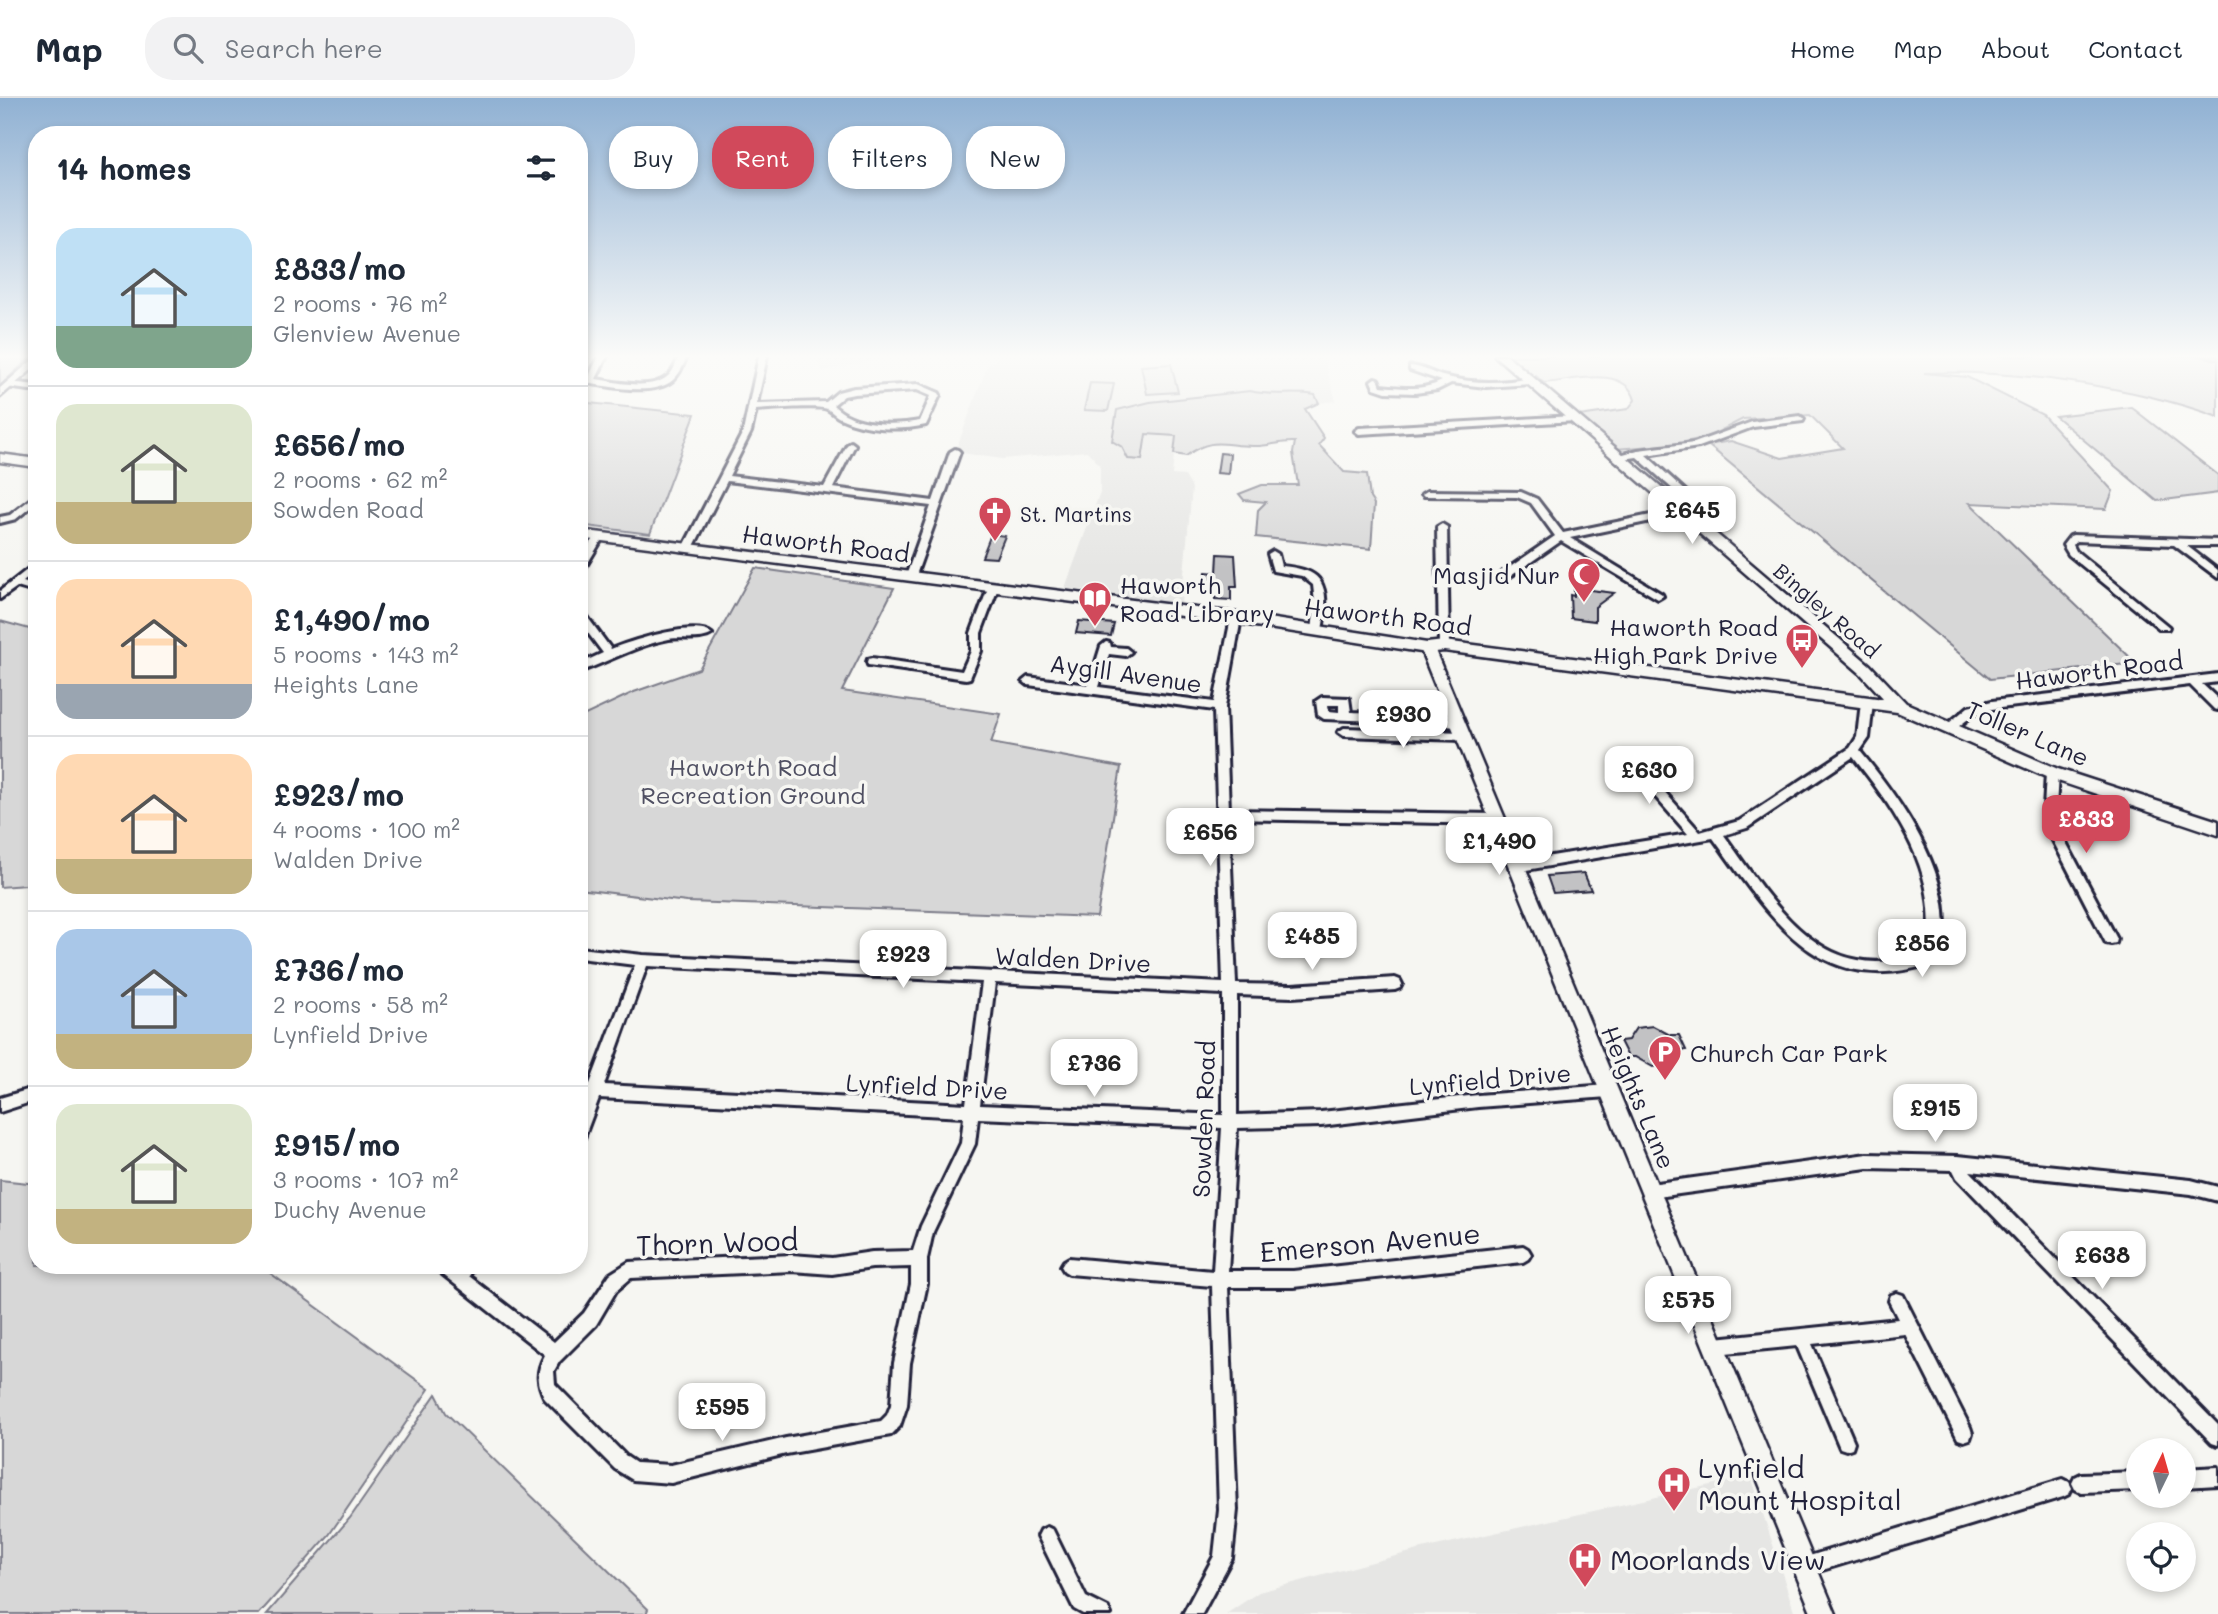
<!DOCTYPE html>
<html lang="en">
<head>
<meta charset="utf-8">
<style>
  :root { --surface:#fff; --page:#f2f2f3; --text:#1f2937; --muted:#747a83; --line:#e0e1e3; --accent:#d1495b }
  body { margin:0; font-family:Mali,sans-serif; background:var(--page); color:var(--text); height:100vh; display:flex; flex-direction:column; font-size:26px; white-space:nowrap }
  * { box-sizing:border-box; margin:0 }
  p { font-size:23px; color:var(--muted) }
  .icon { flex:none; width:38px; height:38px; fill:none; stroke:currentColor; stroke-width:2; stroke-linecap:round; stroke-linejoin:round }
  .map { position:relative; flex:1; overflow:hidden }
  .panel { position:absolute; left:28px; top:28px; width:560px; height:1148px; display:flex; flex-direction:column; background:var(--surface); border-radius:28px; box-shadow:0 4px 10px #0003 }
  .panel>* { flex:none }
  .banner { position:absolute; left:609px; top:28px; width:665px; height:63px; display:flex; gap:14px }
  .needle { width:46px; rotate:5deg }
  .fabs { position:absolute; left:2126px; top:1340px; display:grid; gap:14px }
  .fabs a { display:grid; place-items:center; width:70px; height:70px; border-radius:50%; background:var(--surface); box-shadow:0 4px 10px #0003; font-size:35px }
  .price { position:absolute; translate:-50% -60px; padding:0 16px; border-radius:14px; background:#fff; color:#222; font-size:23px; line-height:46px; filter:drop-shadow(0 2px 4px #0008) }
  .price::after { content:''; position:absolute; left:50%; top:42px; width:21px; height:16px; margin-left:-10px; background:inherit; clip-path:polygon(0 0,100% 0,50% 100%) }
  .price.active { background:var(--accent); color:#fff }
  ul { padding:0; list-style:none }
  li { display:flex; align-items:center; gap:21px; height:175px; padding:0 28px }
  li+li { border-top:2px solid var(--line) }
  li span { display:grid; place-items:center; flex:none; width:196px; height:140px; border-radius:21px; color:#555 }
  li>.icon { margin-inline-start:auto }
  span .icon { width:84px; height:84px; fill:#fffc; stroke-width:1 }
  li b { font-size:30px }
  h2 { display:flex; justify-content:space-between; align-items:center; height:84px; padding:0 28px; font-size:30px }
  .chip { padding:0 24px; border-radius:28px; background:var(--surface); box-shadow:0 4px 10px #0003; font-size:24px; line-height:63px }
  .chip.active { background:var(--accent); color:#fff }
  header { display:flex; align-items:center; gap:42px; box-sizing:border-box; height:98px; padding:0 35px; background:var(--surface); border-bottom:2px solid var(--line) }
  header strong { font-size:33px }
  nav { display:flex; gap:38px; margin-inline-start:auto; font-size:24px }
  .search { width:490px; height:63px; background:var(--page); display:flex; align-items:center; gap:18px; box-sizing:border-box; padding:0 24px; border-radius:28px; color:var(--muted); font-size:26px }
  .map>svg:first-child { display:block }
</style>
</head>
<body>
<header>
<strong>Map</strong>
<div class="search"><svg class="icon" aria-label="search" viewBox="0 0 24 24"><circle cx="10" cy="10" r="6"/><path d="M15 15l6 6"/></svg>Search here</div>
<nav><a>Home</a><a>Map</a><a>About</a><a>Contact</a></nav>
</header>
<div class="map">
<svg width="2218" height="1516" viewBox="0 0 2218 1516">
  <rect width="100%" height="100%" fill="#f6f6f2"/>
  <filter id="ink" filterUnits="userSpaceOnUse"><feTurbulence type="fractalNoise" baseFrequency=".0143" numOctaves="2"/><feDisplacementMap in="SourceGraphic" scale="14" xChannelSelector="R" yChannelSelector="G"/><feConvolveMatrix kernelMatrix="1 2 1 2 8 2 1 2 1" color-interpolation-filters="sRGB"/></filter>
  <g filter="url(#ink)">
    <g fill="#e6e6e4">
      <path d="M813,258H895L823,273Z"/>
      <path d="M998,258H1323L1336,303L1319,305L1315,297L1295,294L1272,298L1250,293L1203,298L1146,336L1176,338L1172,377L1185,378L1192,390L1181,507L1065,490L1100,394V367L1087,353L1002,361L955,354L988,266L995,263Z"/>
      <path d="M1751,1378L1795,1516H1226L1259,1494L1422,1451Z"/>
    </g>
    <g fill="#d7d7d7" stroke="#7c7c89" stroke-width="2">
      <path d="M0,258H31L0,288Z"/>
      <path d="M1506,258H2218V319C2134,288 2014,272 1924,275L1967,279L2043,317L2113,393L2106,411L1970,405L2136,565L1990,581L1708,347L1731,343L1782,360L1843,350L1810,317L1743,321L1708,339L1676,346L1616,351L1579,318L1628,311L1635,302C1625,266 1572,283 1544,285L1536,278L1530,279Z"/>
      <path d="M1171,266L1178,294L1147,296L1141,268Z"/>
      <path d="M1090,285L1114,286L1108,313L1084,312Z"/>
      <path d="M1250,293C1273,299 1291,293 1315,297L1319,305L1305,311L1324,340L1319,347L1344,374L1367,376L1370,400L1374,406L1371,451L1256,439L1258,412L1266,404L1244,402L1239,396L1262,387H1298L1293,355L1295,344C1280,343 1270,348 1256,348C1225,349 1214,337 1186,358L1174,356L1176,338L1146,336L1142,362L1128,361L1122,349L1112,343L1117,312L1150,304Z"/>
      <path d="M579,304L695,316L650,436L579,427Z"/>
      <path d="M2131,309L2218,377V395L2157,403L2055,318Z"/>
      <path d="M755,470L894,490L842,593L1001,616L991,645L1121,669L1097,819L687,804L579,791V624L585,617L634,594L699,571Z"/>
      <path d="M0,523L37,533V774L26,787L0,789Z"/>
      <path d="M0,1082L37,1086V1167H259L429,1291L329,1437L259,1516H0Z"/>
      <path d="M436,1296L446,1315L648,1511L646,1516H267L350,1420Z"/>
    </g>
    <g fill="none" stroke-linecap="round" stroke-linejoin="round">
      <path stroke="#757583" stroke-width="2.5" d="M2201,258L2218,262"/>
    </g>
    <g fill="#c2c2c4" stroke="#22223b" stroke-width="2">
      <path d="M1220,355L1230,356L1228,376L1217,375Z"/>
      <path d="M991,436L1005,438L996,460L982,459Z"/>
      <path d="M1218,456L1235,457L1237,489H1231V502L1215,501L1216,487H1205L1206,474L1217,475Z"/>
      <path d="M1574,484L1591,487V492L1614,495L1595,509V523L1571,520L1570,497L1574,498Z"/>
      <path d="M1079,523L1114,526L1111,538L1076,535Z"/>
      <path d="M1584,775L1591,792L1553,795L1547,778Z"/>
      <path d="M1653,928L1670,937H1679L1686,952L1677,954L1671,966L1653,969L1635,959H1628L1620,943L1628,942L1636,930Z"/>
    </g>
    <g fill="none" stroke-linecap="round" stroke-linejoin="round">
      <defs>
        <g id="minor">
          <path d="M599,258H607L596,281C616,284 651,293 668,278C674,273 676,265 679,258H687C684,266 680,276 673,282C652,300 604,287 579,284V278L588,280Z"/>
          <path d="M759,258H767L757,306L826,304L838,294L854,290L918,286L939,295L940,297L926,327C899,333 866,332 840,320C835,318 832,313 827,311C820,307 768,311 756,312L751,334L729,378L824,389L847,347L851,344L855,347L833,390L933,403L950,354L955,351L958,352L960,354L915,480L911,481L906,478L931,408L727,383L693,450L688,453L685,452L683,450L743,334ZM917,292L931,298L920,323C893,328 854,328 833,307L844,298L854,296Z"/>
          <path d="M1410,268C1422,268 1435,277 1447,279C1475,286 1503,285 1531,280L1535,283L1531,286L1486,289L1451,285L1437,292L1415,295L1386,294L1374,290L1371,283L1375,280L1378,281L1381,288C1402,290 1423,293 1442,283L1410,272Z"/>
          <path d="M9,284L37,287V293L6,289V285Z"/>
          <path d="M1573,318L1577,321L1576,323L1359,336L1355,333L1359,330Z"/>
          <path d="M1800,318L1804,321L1803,323L1753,329L1699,349L1646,357L1702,408L1704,410L1699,413L1696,412L1637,359L1617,362L1612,359L1638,352L1694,345L1752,324Z"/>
          <path d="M1427,393L1521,394L1537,401L1563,435L1680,411L1685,414L1680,417L1570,440L1662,496L1663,498L1658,501L1561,443L1508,480H1500V476L1555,438L1531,405L1517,399L1424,398L1422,396Z"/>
          <path d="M37,396V404L16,421L0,425V419L10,417Z"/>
          <path d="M1442,426L1447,429L1449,548L1444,552L1439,548L1437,429Z"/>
          <path d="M599,435L604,438L583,473L579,474V462L596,436Z"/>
          <path d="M2073,437L2218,442V448H2187L2218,472V480L2174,447L2076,443L2073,447L2076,453L2169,529L2168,531H2160L2069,457L2063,447L2070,438Z"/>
          <path d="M1273,453L1278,456L1281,468C1313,471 1328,478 1325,513C1324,521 1323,528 1321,535L1317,537L1312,533L1315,505L1313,487L1302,478L1273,473L1268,456Z"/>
          <path d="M37,464V472L23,484L37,488V495L17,489L0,501V493Z"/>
          <path d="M993,487L998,490L981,535V553L970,580L966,581L868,567L867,564L868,561L872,560L962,573L971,553V535L988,490Z"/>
          <path d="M579,512L583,513L611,551C631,543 695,522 712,536C703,543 682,539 669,541C637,547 610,563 579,574V566L603,555L579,523Z"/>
          <path d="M1236,517L1241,520L1225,609L1229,712L1495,716L1501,721L1495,726L1229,721L1236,886L1292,887L1395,880L1400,882L1402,886L1400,890L1395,892L1292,899L1237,897V1017L1321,1014L1478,997L1608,987L1613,988L1615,993L1613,998L1608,999L1478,1009L1321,1028L1237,1030L1228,1173H1293L1523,1148L1528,1151L1531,1156L1528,1161L1523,1164L1293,1189H1228L1237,1412L1232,1460L1202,1516H1183L1214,1458L1219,1412L1212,1188L1069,1176L1064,1173L1061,1168L1064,1163L1069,1160L1213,1173L1222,1030L978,1020L975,1046L933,1134L927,1161V1186L910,1265L907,1307L900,1328L891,1337L786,1356L671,1385L633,1382L615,1371L545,1301C537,1284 536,1274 545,1257L437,1172L434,1167H476L469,1178L554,1244L584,1215L610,1176L629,1164L792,1157L832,1160L872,1154L913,1153L921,1128L961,1045L964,1019L599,1000L584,1040L579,1042V1015L585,999L579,998V986H590L635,867L579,860V850L643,857L1223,885L1214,612L1028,587L1023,583L1028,579L1089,587L1101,548L1106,544L1110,545L1111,549L1126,550L1131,554L1126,558L1109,556L1099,589L1214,604L1231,520ZM647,868L982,884L966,1006L604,987ZM995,885L1223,896V1017L980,1007ZM911,1169V1186L894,1265L891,1307L887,1317L881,1323L786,1340L671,1367L636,1365L627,1359L555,1286L554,1273L559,1264L596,1227L616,1193L631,1180L792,1173L832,1176L872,1170Z"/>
          <path d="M2218,576V584L2202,586L2218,601V612L2214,611L2190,587L1992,611L1976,615L1954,632H1946L1944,629L1968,609L1992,603Z"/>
          <path d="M1322,599L1349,600L1351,614C1372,615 1449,614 1462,625L1456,629L1406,624L1324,621L1318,617L1316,603ZM1328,607H1339V614L1329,613Z"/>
          <path d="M1867,600L1873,604L1869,640L1860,653C1903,705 1967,793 1937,864C1819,903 1773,823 1713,740L1515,774L1511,772L1509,769L1511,766L1515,764L1688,736L1638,679L1636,676L1641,667L1645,666L1651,670L1648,675L1700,734L1739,723L1850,650L1857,639L1861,604ZM1853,659C1898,716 1943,780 1926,856C1904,861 1881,867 1858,862C1798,852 1757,782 1724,737L1747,730Z"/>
          <path d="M1344,630L1462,634L1468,638L1462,642L1344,638L1338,634Z"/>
          <path d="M2052,671L2058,675L2056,711L2059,731L2117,841L2116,845L2111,846L2106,845L2047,731L2044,711L2046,675Z"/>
          <path d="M37,989V1002L0,1014V1000Z"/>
          <path d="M1867,1056L1958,1058L2191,1082L2218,1089V1103L2191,1096L1970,1073L2218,1327V1347L2212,1345L1957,1080L1953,1072L1867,1070L1650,1100L1645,1098L1643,1093L1645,1088L1650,1086Z"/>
          <path d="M1897,1195L1903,1197L1970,1329L1972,1335L1970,1341L1964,1343L1958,1341L1905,1236L1812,1246L1854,1344L1852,1350L1846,1352L1840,1350L1797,1248L1715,1256L1709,1254L1707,1248L1709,1242L1715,1240L1898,1221L1889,1203L1891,1197Z"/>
          <path d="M2218,1369V1387L2184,1389V1371Z"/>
          <path d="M2138,1374V1392L2081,1394L2075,1391L2072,1385L2075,1379L2081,1376Z"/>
          <path d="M2063,1381L2069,1384L2072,1390L2069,1396L2063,1399L1806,1477L1800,1474L1797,1468L1800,1462L1806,1459Z"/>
          <path d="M1047,1429L1053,1432L1086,1499L1108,1510L1111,1516H1083L1074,1511L1038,1438L1041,1432Z"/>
        </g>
        <g id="tertiary">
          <path d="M37,258V267L0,299V290Z"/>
          <path d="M1427,545L1434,550L1836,1516H1812L1420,550Z"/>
        </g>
        <g id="secondary">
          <path d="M1495,258H1508L1870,567L1906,605L2058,671L2218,723V737L2046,679L1897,614L1444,553L1427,555L1236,525L579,440V432L1236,515L1427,545L1444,543L1884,601L1860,575Z"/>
          <path d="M0,356L37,361V369L0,364Z"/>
        </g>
      </defs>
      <use href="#minor" stroke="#22223b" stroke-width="6"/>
      <use href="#tertiary" stroke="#22223b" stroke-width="5"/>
      <use href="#secondary" stroke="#22223b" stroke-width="5"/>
      <use href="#minor" fill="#f6f6f2" fill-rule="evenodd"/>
      <use href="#tertiary" fill="#f6f6f2" fill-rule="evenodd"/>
      <use href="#secondary" fill="#f6f6f2" fill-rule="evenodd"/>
    </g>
  </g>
  <linearGradient id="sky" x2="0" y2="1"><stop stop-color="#90b1d3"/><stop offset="0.55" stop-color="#fbfbf9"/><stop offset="1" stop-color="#fbfbf9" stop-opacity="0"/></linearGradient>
  <rect width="2218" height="470" fill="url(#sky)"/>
  <defs>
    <symbol id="church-pin" viewBox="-11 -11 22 30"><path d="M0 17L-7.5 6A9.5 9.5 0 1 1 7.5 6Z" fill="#d1495b" stroke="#f6f6f2"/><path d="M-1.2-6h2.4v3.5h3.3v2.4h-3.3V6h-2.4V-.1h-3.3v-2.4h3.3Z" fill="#fff"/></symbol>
    <symbol id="mosque-pin" viewBox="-11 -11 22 30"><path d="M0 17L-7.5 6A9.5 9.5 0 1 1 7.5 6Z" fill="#d1495b" stroke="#f6f6f2"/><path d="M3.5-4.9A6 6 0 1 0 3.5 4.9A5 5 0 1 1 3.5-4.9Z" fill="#fff"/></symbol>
    <symbol id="library-pin" viewBox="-11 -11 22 30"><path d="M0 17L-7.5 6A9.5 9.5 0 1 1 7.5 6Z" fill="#d1495b" stroke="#f6f6f2"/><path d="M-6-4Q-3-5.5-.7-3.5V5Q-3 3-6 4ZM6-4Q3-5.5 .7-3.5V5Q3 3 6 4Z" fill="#fff"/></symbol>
    <symbol id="bus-pin" viewBox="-11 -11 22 30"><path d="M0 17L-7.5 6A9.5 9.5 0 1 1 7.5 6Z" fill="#d1495b" stroke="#f6f6f2"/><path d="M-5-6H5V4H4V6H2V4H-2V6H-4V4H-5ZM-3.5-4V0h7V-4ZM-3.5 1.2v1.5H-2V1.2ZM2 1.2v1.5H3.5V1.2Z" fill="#fff"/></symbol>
    <symbol id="parking-pin" viewBox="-11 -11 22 30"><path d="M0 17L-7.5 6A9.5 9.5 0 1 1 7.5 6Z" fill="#d1495b" stroke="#f6f6f2"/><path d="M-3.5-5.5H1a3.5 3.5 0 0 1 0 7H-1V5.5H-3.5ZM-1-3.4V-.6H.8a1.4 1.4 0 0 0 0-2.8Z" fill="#fff"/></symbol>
    <symbol id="hospital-pin" viewBox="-11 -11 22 30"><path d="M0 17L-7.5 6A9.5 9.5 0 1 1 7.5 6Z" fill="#d1495b" stroke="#f6f6f2"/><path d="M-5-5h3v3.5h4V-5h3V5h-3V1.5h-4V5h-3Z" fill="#fff"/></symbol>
  </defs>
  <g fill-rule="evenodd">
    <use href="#church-pin" x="976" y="396" width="38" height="52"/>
    <use href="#mosque-pin" x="1565" y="457" width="38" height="52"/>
    <use href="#library-pin" x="1076" y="481" width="38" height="52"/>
    <use href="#bus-pin" x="1783" y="523" width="38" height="52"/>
    <use href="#parking-pin" x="1646" y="935" width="38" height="52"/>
    <use href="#hospital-pin" x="1655" y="1366" width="38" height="52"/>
    <use href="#hospital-pin" x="1566" y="1442" width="38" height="52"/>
  </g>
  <g text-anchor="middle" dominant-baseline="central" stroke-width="7" stroke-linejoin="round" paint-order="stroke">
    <g font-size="21" fill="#22223b" stroke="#f6f6f2" text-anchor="start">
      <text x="1020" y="415">St. Martins</text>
    </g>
    <g font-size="21" fill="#22223b" stroke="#f6f6f2">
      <text transform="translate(1827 512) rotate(41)">Bingley Road</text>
    </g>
    <g font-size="24" fill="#22223b" stroke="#f6f6f2">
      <text transform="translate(826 445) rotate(7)">Haworth Road</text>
      <text transform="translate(1388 518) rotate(7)">Haworth Road</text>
      <text transform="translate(2099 572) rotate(-7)">Haworth Road</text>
      <text transform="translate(1126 575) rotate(8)">Aygill Avenue</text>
      <text transform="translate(2028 635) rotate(23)">Toller Lane</text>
      <text transform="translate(1073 861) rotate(3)">Walden Drive</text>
      <text transform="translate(1490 981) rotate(-5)">Lynfield Drive</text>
      <text transform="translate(927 988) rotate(3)">Lynfield Drive</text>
      <text transform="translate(1639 999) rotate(67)">Heights Lane</text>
      <text transform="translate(1203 1021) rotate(-88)">Sowden Road</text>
    </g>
    <g font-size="24" fill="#22223b" stroke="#f6f6f2" text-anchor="end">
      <text x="1560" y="476">Masjid Nur</text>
      <text x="1120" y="486" text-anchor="start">Haworth<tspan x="1120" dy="28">Road Library</tspan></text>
      <text x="1778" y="528">Haworth Road<tspan x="1778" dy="28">High Park Drive</tspan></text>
      <text x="1690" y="954" text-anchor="start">Church Car Park</text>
    </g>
    <g font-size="24" fill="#4f4f62" stroke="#f6f6f2">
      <text x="753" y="668">Haworth Road<tspan x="753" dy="28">Recreation Ground</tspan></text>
    </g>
    <g font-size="28" fill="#22223b" stroke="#f6f6f2">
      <text transform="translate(717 1144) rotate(-2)">Thorn Wood</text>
      <text transform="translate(1370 1144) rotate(-5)">Emerson Avenue</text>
    </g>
    <g font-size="28" fill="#22223b" stroke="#f6f6f2" text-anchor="start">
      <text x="1698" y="1369">Lynfield<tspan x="1698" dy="32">Mount Hospital</tspan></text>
      <text x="1610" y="1461">Moorlands View</text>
    </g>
  </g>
</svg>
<div class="fabs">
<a><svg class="needle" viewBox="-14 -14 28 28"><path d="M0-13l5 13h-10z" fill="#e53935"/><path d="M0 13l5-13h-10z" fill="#747a83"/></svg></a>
<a><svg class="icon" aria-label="locate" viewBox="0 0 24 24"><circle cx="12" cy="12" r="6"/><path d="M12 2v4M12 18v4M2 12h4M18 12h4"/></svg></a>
</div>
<b class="price" style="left:1692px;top:448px">£645</b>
<b class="price" style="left:1403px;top:652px">£930</b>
<b class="price" style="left:1649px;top:708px">£630</b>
<b class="price active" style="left:2086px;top:757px">£833</b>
<b class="price" style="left:1210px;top:770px">£656</b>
<b class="price" style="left:1499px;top:779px">£1,490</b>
<b class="price" style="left:1312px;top:874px">£485</b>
<b class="price" style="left:1922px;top:881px">£856</b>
<b class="price" style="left:903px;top:892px">£923</b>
<b class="price" style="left:1094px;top:1001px">£736</b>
<b class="price" style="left:1935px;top:1046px">£915</b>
<b class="price" style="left:2102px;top:1193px">£638</b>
<b class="price" style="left:1688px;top:1238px">£575</b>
<b class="price" style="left:722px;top:1345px">£595</b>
<div class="banner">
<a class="chip">Buy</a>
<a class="chip active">Rent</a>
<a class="chip">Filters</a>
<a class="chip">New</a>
</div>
<section class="panel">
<h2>14 homes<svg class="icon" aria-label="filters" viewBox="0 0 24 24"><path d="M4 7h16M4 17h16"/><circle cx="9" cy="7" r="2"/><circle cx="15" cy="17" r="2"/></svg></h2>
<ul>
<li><span style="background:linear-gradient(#bfe0f5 70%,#7fa58c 0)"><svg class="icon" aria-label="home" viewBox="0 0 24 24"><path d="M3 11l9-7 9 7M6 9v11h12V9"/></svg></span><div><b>£833/mo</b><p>2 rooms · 76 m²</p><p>Glenview Avenue</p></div></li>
<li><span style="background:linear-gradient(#dfe7d0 70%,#c2b280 0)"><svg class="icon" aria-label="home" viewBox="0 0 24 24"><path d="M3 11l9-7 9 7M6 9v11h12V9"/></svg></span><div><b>£656/mo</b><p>2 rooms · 62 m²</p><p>Sowden Road</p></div></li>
<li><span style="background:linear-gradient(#ffd9b3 75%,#9aa5b1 0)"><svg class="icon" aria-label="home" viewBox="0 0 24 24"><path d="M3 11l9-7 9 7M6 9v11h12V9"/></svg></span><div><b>£1,490/mo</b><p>5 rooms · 143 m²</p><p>Heights Lane</p></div></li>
<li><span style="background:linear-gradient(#ffd9b3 75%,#c2b280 0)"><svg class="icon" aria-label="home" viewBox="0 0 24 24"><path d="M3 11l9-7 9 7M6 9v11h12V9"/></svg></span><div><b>£923/mo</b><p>4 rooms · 100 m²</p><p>Walden Drive</p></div></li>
<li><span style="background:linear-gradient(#a9c7e8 75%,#c2b280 0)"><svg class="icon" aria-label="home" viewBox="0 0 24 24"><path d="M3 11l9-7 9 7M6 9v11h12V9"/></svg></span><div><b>£736/mo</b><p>2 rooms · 58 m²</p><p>Lynfield Drive</p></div></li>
<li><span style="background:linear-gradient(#dfe7d0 75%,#c2b280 0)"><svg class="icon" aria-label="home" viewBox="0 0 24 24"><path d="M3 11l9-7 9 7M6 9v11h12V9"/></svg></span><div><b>£915/mo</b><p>3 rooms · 107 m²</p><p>Duchy Avenue</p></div></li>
</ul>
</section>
</div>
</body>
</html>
